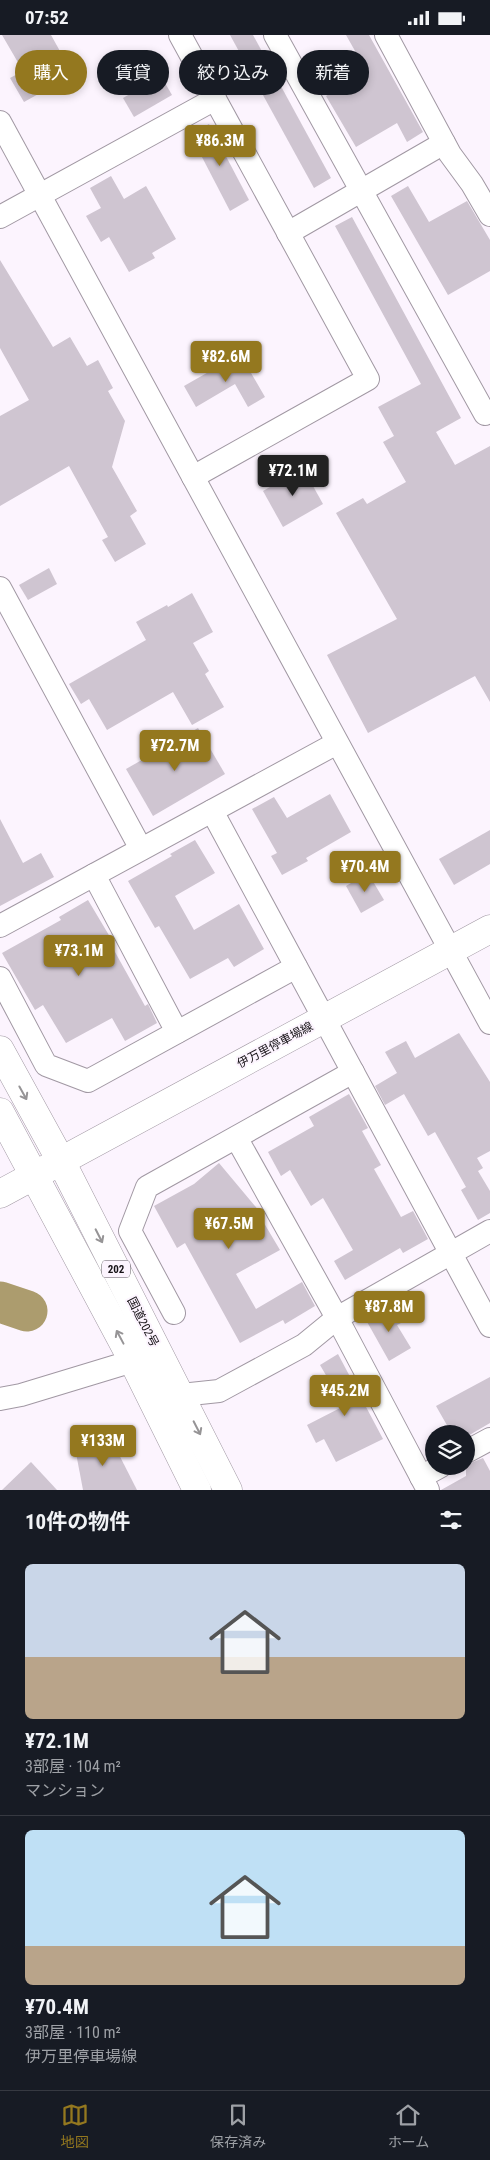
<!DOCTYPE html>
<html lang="ja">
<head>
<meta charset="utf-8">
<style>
  :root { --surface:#171b24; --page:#20242c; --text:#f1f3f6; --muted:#9ea1a6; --line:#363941; --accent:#94781f }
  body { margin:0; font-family:"Roboto Condensed","Noto Sans JP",sans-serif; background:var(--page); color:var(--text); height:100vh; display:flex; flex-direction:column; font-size:19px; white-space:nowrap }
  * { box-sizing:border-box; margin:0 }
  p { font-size:16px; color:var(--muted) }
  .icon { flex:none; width:28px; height:28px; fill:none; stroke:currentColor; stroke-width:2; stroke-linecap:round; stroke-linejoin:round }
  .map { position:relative; height:1455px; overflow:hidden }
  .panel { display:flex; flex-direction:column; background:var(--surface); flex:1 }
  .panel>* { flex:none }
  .guide { position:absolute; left:15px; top:15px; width:460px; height:45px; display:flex; gap:10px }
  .tools { position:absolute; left:425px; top:1390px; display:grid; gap:10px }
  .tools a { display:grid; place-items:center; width:50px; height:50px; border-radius:50%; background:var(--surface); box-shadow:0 2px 8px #0003; font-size:25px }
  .price { position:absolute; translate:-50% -42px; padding:0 11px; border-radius:5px; background:var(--accent); color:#fff; font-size:16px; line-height:32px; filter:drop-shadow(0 1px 2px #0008) }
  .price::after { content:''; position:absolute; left:50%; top:30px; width:15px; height:11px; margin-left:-8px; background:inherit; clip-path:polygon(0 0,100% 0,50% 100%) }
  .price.on { background:#222; color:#fff }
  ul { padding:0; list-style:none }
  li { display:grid; align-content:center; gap:10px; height:265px; padding:0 25px }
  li+li { border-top:1px solid var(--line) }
  li span { display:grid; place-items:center; height:155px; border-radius:8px; color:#555 }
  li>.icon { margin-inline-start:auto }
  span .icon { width:90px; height:90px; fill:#fffc; stroke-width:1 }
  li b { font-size:21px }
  h2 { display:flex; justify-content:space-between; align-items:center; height:60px; padding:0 25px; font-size:21px }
  .pill { padding:0 18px; border-radius:22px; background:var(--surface); box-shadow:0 2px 8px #0003; font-size:18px; line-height:45px }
  .pill.on { background:var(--accent); color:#fff }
  .status { display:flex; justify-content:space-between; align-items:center; height:35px; padding:0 25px; background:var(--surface); direction:ltr }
  .status svg { height:14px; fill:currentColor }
  .tabs { display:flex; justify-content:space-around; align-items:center; height:70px; border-top:1px solid var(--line); background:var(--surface); font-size:14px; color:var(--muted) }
  .tabs a { display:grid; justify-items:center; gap:2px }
  .tabs .on { color:var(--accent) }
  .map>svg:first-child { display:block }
</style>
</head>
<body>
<div class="status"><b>07:52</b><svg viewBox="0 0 49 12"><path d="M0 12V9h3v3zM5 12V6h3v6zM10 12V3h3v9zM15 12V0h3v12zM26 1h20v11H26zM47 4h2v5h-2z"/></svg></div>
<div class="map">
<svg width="490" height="1455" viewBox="0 0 490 1455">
  <rect width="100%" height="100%" fill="#fcf4fe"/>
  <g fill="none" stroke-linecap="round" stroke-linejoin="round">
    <path stroke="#ac9c6e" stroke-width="41" d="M0,1267L27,1276"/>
  </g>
  <g fill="#cfc5d1">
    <path d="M2,0H51L71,36L40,53L42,57L24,67L10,43L23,36Z"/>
    <path d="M230,0H253L331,143L314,153Z"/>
    <path d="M346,0H369L423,97L407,107L397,88L356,112L326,61L367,37Z"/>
    <path d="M161,41L172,60L134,82L123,63Z"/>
    <path d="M209,89L249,165L230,176L190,99Z"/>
    <path d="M111,141L124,164L146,151L176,204L152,218L155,223L129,237L109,202L101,207L86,181L101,173L90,153Z"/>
    <path d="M408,151L429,187L467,166L490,205V236L448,260L391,161Z"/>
    <path d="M352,182L461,383L436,397L455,430L490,411V667L475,641L368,698L327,620L397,584L336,478L363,463L367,469L406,447L383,407L394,401L378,372L421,349L335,191Z"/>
    <path d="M0,225L53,312L70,302L87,331L98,325L113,353L108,356L125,386L112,432L137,476L130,481L146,509L115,527L102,505L108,502L69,431L0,471V381L29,365L0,313Z"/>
    <path d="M240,319L265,362L248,372L235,349L196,372L184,351Z"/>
    <path d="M303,433L323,469L283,492L263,456Z"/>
    <path d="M49,533L57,549L28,565L19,550Z"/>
    <path d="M192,558L213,597L193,608L209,636L205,639L224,672L192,690L173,657L107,695L89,664L81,669L69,649L146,605L136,587L167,570L168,572Z"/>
    <path d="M198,693L225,739L153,781L126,734Z"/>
    <path d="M330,759L351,797L306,823L308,826L282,840L271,821L277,818L252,774L274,762L287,783Z"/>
    <path d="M0,784L23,828L41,818L54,842L0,871Z"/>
    <path d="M490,795V829L454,850L439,824Z"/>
    <path d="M195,805L215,838L175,861L194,895L239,869L264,914L234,932L228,923L190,944L159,891L155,893L128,846L172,821L170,819Z"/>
    <path d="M368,838L384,865L361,878L346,851Z"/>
    <path d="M88,865L113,907L110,908L145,971L148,969L157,988L125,1006L112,983L66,1008L43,970L35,975L2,918L61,885L59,882Z"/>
    <path d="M459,998L490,1047V1116L477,1123L483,1133L478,1136L490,1156V1178L478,1185L461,1155L466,1152L435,1097L428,1101L404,1059L385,1070L375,1051L397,1038L385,1017L406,1006L415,1023Z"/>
    <path d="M349,1059L368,1093L362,1096L381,1130L374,1134L401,1182L413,1176L428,1204L403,1218L400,1213L345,1245L334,1226L353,1215L323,1163L311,1171L290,1135L281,1141L268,1117L314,1091L309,1082Z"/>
    <path d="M219,1128L260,1177L258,1178L280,1215L236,1239L256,1274L302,1247L315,1271L285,1289L283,1285L240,1308L185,1208L177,1213L154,1171L194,1149Z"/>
    <path d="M391,1271L401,1288L397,1290L411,1313L389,1326L366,1285Z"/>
    <path d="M338,1319L383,1404L336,1427L324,1404L316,1408L307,1390L344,1371L320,1330Z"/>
    <path d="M490,1342V1388L466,1402V1399H452L436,1371Z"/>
    <path d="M107,1396L137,1455H83L76,1418Z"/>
    <path d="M483,1423L490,1436V1455H441L466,1441V1430Z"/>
    <path d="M31,1427L57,1455H2Z"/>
  </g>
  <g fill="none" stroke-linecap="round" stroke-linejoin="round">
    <defs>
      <g id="minor">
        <path d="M180,0L368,344L193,442"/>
        <path d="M275,0L485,379L490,376"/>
        <path d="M386,0L450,119L472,149L490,180"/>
        <path d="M0,87L490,988"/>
        <path d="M0,182L215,64"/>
        <path d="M288,198L444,108"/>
        <path d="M0,553L141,814"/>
        <path d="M212,776L490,1291"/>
        <path d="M94,840L177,997"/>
        <path d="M0,891L337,708"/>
        <path d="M0,943L46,1030L88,1046L296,932"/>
        <path d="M237,1104L337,1283L428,1455"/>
        <path d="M174,1278L130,1196L147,1152L353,1037"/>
        <path d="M0,1364L21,1360L133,1326L181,1360L219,1356L304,1310L337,1283L490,1196"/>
        <path d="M466,1417L490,1404"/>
        <path d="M421,1442L441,1431"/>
      </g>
      <path id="major" d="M0,1159L490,894"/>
      <g id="highway">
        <path d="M0,1015L61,1126L228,1455"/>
        <path d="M0,1077L133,1326L197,1455"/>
      </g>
    </defs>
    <use href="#minor" stroke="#a198a3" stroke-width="24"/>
    <use href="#major" stroke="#a198a3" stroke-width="29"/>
    <use href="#highway" stroke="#a198a3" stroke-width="29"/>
    <use href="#minor" stroke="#fff" stroke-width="22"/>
    <use href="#major" stroke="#fff" stroke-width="28"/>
    <use href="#highway" stroke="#fff" stroke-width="28"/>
  </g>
  <defs><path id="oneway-shaft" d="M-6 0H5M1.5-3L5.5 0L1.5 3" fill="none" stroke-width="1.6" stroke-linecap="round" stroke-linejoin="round" transform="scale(1.25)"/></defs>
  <g stroke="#969496">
    <use href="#oneway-shaft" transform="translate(23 1058) rotate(61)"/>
    <use href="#oneway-shaft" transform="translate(99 1201) rotate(63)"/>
    <use href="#oneway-shaft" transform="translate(120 1302) rotate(-118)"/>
    <use href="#oneway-shaft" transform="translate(197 1393) rotate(63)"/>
  </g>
  <g text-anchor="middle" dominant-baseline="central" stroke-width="4" stroke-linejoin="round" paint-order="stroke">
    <rect fill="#fcf4fe" stroke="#5b565c" stroke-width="1" x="102" y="1225.5" width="28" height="17" rx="4"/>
    <g font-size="11" font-weight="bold" fill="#161216">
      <text x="116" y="1234">202</text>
    </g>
    <g font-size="12" fill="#161216" stroke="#fcf4fe">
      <text transform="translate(275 1010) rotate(-28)">伊万里停車場線</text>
      <text transform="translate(143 1287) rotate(63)">国道202号</text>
    </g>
  </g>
</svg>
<div class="tools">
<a><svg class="icon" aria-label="layers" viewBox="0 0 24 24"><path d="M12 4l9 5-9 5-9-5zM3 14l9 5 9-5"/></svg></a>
</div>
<b class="price" style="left:220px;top:132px">¥86.3M</b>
<b class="price" style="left:226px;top:348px">¥82.6M</b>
<b class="price on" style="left:293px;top:462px">¥72.1M</b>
<b class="price" style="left:175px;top:737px">¥72.7M</b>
<b class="price" style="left:365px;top:858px">¥70.4M</b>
<b class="price" style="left:79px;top:942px">¥73.1M</b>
<b class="price" style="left:229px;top:1215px">¥67.5M</b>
<b class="price" style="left:389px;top:1298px">¥87.8M</b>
<b class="price" style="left:345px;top:1382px">¥45.2M</b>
<b class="price" style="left:103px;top:1432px">¥133M</b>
<div class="guide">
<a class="pill on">購入</a>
<a class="pill">賃貸</a>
<a class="pill">絞り込み</a>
<a class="pill">新着</a>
</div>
</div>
<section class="panel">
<h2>10件の物件<svg class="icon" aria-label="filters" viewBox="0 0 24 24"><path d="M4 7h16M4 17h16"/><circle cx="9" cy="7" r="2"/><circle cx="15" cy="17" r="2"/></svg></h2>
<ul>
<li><span style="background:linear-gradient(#c9d6e8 60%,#b9a48a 0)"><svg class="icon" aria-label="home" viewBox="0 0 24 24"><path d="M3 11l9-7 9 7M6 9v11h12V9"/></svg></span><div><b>¥72.1M</b><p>3部屋 · 104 m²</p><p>マンション</p></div></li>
<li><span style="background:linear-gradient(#bfe0f5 75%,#b9a48a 0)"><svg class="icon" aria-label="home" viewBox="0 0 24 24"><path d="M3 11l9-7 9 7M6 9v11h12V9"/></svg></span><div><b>¥70.4M</b><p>3部屋 · 110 m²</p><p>伊万里停車場線</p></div></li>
</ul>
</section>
<nav class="tabs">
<a class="on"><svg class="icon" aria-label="map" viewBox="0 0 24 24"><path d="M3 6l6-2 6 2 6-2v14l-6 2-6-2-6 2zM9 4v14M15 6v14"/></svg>地図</a>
<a><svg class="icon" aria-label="saved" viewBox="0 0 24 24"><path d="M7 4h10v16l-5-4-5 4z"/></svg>保存済み</a>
<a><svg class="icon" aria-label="home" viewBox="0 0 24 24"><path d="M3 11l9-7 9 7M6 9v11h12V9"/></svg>ホーム</a>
</nav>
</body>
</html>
